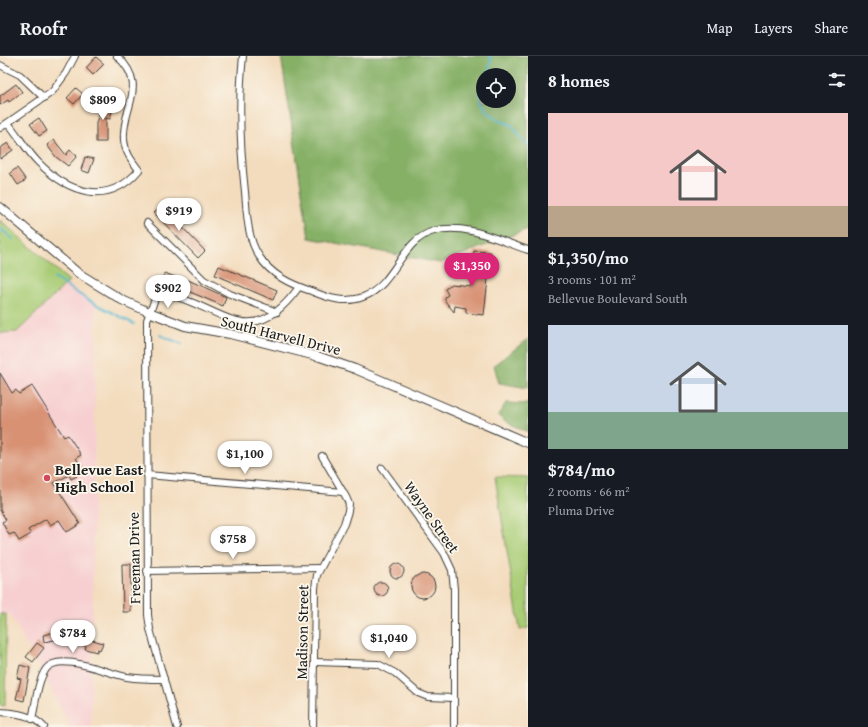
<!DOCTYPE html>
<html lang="en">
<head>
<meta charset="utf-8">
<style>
  :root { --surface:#171b24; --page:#242831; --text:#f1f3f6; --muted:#9ea1a6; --line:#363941; --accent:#db2777 }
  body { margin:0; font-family:"Gentium Book Plus",serif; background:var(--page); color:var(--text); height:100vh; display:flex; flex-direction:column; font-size:15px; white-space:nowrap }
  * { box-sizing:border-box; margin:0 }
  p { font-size:13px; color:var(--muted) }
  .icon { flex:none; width:22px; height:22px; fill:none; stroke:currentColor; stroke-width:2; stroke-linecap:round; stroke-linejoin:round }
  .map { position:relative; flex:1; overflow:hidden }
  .side { display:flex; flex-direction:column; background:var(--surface); width:340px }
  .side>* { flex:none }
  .tools { position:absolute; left:476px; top:12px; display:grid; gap:8px }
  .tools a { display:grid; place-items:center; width:40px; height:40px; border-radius:50%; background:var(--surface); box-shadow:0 4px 16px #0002; font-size:20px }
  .price { position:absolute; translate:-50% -34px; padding:0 9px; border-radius:14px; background:#fff; color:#222; font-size:13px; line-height:26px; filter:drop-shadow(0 1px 2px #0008) }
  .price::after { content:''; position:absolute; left:50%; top:24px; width:12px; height:9px; margin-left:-6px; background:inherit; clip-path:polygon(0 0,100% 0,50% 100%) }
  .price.on { background:var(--accent); color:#fff }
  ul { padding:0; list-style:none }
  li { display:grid; align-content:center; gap:8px; height:212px; padding:0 20px }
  li span { display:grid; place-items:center; height:124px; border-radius:0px; color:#555 }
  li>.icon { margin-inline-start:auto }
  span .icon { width:72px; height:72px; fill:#fffc; stroke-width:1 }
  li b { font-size:17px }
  h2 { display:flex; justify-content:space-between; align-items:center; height:48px; padding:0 20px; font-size:17px }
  header { display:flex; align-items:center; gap:24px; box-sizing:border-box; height:56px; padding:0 20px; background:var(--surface); border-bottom:1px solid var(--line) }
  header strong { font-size:19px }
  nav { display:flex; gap:22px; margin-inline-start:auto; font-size:14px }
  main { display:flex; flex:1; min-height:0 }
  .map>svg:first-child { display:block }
</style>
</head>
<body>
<header>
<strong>Roofr</strong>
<nav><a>Map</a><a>Layers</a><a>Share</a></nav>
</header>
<main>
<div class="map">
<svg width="528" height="671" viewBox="0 0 528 671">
  <rect width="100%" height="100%" fill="#fbf7ec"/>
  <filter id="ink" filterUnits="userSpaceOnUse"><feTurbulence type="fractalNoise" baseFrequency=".025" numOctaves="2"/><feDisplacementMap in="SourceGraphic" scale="8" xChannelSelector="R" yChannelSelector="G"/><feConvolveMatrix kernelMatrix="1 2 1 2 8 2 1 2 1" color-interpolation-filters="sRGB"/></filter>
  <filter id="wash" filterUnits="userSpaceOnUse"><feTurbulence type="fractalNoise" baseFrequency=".012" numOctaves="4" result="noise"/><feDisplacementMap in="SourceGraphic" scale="16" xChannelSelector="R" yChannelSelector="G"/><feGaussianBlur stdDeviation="0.9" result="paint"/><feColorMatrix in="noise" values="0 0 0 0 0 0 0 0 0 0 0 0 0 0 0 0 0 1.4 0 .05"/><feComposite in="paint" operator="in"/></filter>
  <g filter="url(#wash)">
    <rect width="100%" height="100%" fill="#f3dcbd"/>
    <path fill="#f7cfd0" d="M67,228L96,248L91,671H71L10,558H0V277L17,276Z"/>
    <g fill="#a8cc75" stroke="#627448">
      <path d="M0,164L69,225L17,276L0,277Z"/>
      <path d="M495,421L528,422V572L520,574Z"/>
      <path d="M0,558H6L5,650L0,649Z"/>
    </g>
    <g fill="#86b066" stroke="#516641" fill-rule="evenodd">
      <path d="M281,0H528V173L440,207L309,182ZM483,19H509V45H483Z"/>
      <path d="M528,283V332L499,327L494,309Z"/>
      <path d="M506,347L528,348V376L504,365L498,359Z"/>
    </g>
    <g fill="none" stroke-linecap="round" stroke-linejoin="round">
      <g stroke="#51b6d0" stroke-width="2">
        <path d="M487,19L491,6L490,0"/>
        <path d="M483,26C475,40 483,53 495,61C500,65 507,66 512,70C517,75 521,84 528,89"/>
        <path d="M0,172L13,183"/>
        <path d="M54,222L88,244L134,268"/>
        <path d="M160,279L182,288"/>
      </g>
    </g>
    <g id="blocks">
      <g fill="#d89173">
        <path d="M96,1L104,8L93,19L86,12Z"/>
        <path d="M16,28L22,36L9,46L8,44L0,49V40Z"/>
        <path d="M76,32L83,38L74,48L67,42Z"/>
        <path d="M103,44L114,46L110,63L106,62V86H96V67Z"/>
        <path d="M39,62L47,75L39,80L30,68Z"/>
        <path d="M54,84L66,99L70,94L77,100L68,110L56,101L47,89Z"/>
        <path d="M8,87L13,94L0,103V92Z"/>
        <path d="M85,101L94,103L89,117L81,114Z"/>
        <path d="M17,112L26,124L18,129L10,117Z"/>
        <path d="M162,150L205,195L198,202L154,157Z"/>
        <path d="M474,195L491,196L484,259L466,257V252L455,250L454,256L445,245V241L448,239L445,233L451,228L471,230Z"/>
        <path d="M219,210L277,234L273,244L215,219Z"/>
        <path d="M165,217L187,226L188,224L226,241L223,250L162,224Z"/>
        <path d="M0,317L12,337L16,334L19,338L32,330L64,381L68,379L81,399L76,402L82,412L75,416L77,420L71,423L69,419L54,427L80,468L67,476L59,464L50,469L46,463L28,474L31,478L19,485L14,477L9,479L2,466L6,464L0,454Z"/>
        <path d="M122,508H131V556H123Z"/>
        <circle cx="397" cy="515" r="7"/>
        <circle cx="423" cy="530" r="12"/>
        <circle cx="381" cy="533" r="7"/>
        <path d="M73,571L81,573L79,580L103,587L100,594L97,593V596L85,593L86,590L70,586Z"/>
        <path d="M63,574L64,582L44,586L43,579Z"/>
        <path d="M37,587L44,592L33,606L26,601Z"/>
        <path d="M20,609L30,612L24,645L16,643L21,623L17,622Z"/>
      </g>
    </g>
  </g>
  <g filter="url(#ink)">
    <use href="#blocks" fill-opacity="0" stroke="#3c3934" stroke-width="1"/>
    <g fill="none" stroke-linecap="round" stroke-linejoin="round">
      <defs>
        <g id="minor">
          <path d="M243,0C238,46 240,90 245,136C247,157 247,182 259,200C271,219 290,228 311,235C328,242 345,248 363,241C396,229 400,184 434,175C465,166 500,185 528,194"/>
          <path d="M0,9L20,19L44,42"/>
          <path d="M8,67C18,79 27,95 38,106C68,137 108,151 139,114C132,105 125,96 124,84C121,52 150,30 117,0"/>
          <path d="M0,72L52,36L66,17L75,0"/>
          <path d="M147,167L204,224L230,238L277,256"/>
          <path d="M382,412L444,497L452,514L454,533V671"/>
          <path d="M147,419L343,436"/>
          <path d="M147,515L320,512"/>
          <path d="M314,606L378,608L395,617L418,637L428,641L454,642"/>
          <path d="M0,656C16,657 33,659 44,671"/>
          <path d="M32,663C36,647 37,626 46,613C59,595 109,618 127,621C139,623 152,623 164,623"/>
          <path d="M177,671L150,573L148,559L147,264L156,240L164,237C222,250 250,299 299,231"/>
          <path d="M313,671L315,532L317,519L344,468L348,455L349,448L346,441L322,400"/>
        </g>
        <path id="major" d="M0,151L78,217L122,244L149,256L185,270L230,278L320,301L355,313L528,387"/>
      </defs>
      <use href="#minor" stroke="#3c3934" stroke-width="8"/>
      <use href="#major" stroke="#3c3934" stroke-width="10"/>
      <use href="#minor" stroke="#fff" stroke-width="6"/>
      <use href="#major" stroke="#fff" stroke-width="8"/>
    </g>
  </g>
  <circle fill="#d1495b" stroke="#fbf7ec" stroke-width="1.5" cx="47" cy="422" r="4"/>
  <g text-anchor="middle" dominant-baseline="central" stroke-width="3.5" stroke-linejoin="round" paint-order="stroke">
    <g font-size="15" fill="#1c1c1c" stroke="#fbf7ec">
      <text transform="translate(281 279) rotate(14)">South Harvell Drive</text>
      <text transform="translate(432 461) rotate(55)">Wayne Street</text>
      <text transform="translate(134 502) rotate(-91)">Freeman Drive</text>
      <text transform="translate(302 576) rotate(-89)">Madison Street</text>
    </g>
    <g font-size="15" font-weight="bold" fill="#1c1c1c" stroke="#fbf7ec" text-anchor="start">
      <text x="55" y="413">Bellevue East<tspan x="55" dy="17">High School</tspan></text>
    </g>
  </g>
</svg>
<div class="tools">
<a><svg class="icon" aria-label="locate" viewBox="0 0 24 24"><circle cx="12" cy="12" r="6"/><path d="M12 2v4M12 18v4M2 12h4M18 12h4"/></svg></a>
</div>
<b class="price" style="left:103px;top:65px">$809</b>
<b class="price" style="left:179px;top:176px">$919</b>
<b class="price on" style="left:472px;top:231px">$1,350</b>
<b class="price" style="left:168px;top:253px">$902</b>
<b class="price" style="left:245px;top:419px">$1,100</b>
<b class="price" style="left:233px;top:504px">$758</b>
<b class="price" style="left:73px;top:598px">$784</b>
<b class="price" style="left:389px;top:603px">$1,040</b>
</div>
<section class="side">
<h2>8 homes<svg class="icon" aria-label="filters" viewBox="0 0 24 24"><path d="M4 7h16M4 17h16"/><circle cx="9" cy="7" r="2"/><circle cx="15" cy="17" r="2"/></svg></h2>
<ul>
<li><span style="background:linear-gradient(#f6c9c9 75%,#b9a48a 0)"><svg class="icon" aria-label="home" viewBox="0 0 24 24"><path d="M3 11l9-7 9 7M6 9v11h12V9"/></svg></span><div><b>$1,350/mo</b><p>3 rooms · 101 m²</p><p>Bellevue Boulevard South</p></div></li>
<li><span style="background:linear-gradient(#c9d6e8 70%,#7fa58c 0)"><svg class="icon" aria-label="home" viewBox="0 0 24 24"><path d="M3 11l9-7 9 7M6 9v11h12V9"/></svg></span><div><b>$784/mo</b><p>2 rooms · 66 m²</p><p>Pluma Drive</p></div></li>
</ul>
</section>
</main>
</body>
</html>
